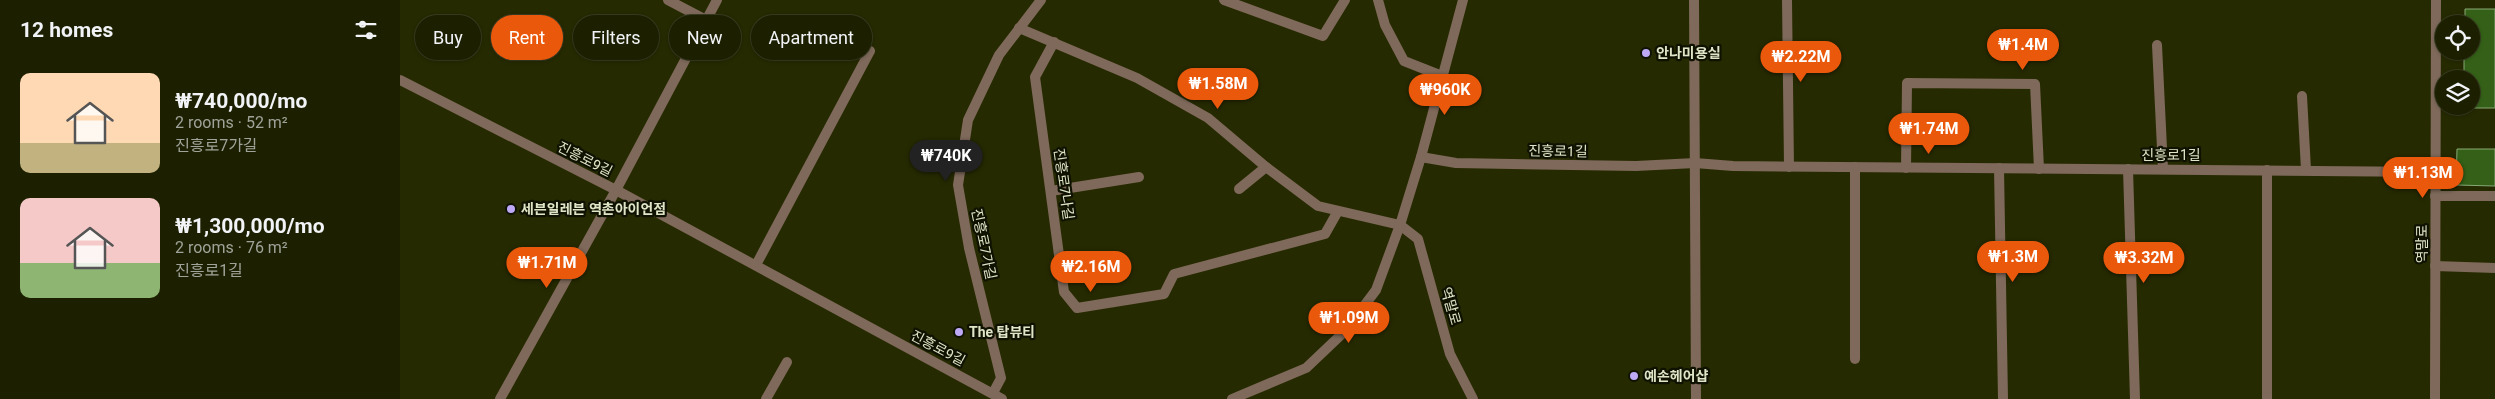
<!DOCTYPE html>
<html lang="en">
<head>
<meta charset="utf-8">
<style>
  :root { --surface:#1c2000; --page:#292d0f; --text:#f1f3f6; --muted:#a0a399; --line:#3a3e22; --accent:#ea580c }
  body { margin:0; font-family:Roboto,"Noto Sans KR",sans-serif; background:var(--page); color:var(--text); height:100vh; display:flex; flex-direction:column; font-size:19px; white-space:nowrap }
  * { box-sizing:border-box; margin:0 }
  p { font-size:16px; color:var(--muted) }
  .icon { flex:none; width:28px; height:28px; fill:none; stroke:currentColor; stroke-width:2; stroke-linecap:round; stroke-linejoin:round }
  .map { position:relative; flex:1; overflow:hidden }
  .side { display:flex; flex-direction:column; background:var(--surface); width:400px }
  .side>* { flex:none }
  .banner { position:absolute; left:15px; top:15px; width:475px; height:45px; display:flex; gap:10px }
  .buttons { position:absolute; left:2035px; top:15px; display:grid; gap:10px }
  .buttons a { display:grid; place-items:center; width:45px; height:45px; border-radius:50%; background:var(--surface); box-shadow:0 1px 4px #0004,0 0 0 1px var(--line); font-size:25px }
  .price { position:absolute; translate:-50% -42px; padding:0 11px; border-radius:18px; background:var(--accent); color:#fff; font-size:16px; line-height:32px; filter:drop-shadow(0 1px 2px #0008) }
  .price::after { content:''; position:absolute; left:50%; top:30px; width:15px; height:11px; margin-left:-8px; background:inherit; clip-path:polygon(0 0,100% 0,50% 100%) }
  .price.on { background:#222; color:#fff }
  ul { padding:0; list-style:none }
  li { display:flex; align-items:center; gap:15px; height:125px; padding:0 20px }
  li span { display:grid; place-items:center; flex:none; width:140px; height:100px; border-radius:10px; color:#555 }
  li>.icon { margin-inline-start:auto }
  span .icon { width:60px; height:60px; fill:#fffc; stroke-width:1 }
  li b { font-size:21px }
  h2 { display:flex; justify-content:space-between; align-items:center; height:60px; padding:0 20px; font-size:21px }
  .chip { padding:0 18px; border-radius:22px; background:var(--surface); box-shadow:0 1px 4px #0004,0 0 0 1px var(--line); font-size:18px; line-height:45px }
  .chip.on { background:var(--accent); color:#fff }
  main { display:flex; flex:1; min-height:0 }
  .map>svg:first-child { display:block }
</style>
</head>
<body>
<main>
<section class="side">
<h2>12 homes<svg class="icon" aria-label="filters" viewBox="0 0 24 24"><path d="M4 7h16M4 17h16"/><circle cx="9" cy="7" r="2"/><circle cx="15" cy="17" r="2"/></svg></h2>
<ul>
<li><span style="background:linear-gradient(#ffd9b3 70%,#c2b280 0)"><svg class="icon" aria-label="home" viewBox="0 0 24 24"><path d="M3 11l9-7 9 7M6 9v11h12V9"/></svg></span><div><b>₩740,000/mo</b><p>2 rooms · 52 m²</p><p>진흥로7가길</p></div></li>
<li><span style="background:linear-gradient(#f6c9c9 65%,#8fb573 0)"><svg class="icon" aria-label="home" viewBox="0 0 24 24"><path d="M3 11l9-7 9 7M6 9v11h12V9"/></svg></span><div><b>₩1,300,000/mo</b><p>2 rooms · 76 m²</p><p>진흥로1길</p></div></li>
</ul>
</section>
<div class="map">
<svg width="2095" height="399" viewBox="0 0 2095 399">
  <rect width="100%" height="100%" fill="#262a00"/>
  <g fill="#346117" stroke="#87a877">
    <path d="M2065,9H2095V108H2063V106H2071V79H2064V51H2071V24H2065Z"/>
    <path d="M2057,149H2095V186L2056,185Z"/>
  </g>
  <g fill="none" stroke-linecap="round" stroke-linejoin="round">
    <g stroke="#7e695a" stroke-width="10">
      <path d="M824,0L923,36L945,0"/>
      <path d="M1757,45L1763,169"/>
      <path d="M1902,96L1906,170"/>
      <path d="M839,189L866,167"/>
      <path d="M651,191L739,177"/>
      <path d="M356,265L470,51"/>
      <path d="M366,399L387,362"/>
    </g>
    <g stroke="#7e695a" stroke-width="10">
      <path d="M268,0L306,20"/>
      <path d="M978,0L985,25L1004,61L1042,76"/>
      <path d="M1294,0L1296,399"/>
      <path d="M1387,0L1389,167"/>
      <path d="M619,28L737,78L808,118L866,167L918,206L1000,225L1018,239L1050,354L1073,399"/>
      <path d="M654,42L635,77L664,292L677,308L764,294L774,274L925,234L938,211"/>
      <path d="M0,80L216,190L602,399"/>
      <path d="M1021,157L1056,163L1236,166L1295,163L1333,166L2035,172"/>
      <path d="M1506,168L1507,83L1635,84L1639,169"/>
      <path d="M1599,168L1603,399"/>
      <path d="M1728,169L1735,399"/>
      <path d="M2035,196H2095"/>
      <path d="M2035,266L2095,268"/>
      <path d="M1455,359V167"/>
      <path d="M593,393L601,378L569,248L558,185L568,120L599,55L641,0"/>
      <path d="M100,399L216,190L317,0"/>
      <path d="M832,399L906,368L946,330L976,290L1000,225L1021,157L1063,0"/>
      <path d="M1867,399V170"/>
      <path d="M2035,399L2036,0"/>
    </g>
  </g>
  <g fill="#bda9f5" stroke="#0f1200" stroke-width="2">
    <circle cx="1246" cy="53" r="5"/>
    <circle cx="111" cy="209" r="5"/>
    <circle cx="559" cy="332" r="5"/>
    <circle cx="1234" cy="376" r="5"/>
  </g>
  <g text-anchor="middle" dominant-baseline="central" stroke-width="4.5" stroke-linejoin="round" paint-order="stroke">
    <g font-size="14" font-weight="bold" fill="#dfe5c7" stroke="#0f1200" text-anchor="start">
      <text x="1256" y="53">안나미용실</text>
      <text x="121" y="209">세븐일레븐 역촌아이언점</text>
      <text x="569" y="332">The 탑뷰티</text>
      <text x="1244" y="376">예손헤어샵</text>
    </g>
    <g font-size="14" fill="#dfe5c7" stroke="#0f1200">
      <text transform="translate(1158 151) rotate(1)">진흥로1길</text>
      <text x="1771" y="155">진흥로1길</text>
      <text transform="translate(185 159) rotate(27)">진흥로9길</text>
      <text transform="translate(664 184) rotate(82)">진흥로7나길</text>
      <text transform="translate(584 244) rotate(78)">진흥로7가길</text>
      <text transform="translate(2022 244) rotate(-90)">역말로</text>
      <text transform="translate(1051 306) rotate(74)">역말로</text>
      <text transform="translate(538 348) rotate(28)">진흥로9길</text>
    </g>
  </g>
</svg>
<div class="buttons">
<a><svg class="icon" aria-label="locate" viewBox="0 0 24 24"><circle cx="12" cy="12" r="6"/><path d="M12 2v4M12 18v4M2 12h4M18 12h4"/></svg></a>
<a><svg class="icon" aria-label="layers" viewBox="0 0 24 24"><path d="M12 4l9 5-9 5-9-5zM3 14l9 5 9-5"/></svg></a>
</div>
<b class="price" style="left:1623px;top:71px">₩1.4M</b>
<b class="price" style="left:1401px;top:83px">₩2.22M</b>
<b class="price" style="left:818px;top:110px">₩1.58M</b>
<b class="price" style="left:1045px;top:116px">₩960K</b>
<b class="price" style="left:1529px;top:155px">₩1.74M</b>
<b class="price on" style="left:546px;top:182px">₩740K</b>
<b class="price" style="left:2023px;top:199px">₩1.13M</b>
<b class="price" style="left:1613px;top:283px">₩1.3M</b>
<b class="price" style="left:1744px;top:284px">₩3.32M</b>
<b class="price" style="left:147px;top:289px">₩1.71M</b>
<b class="price" style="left:691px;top:293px">₩2.16M</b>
<b class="price" style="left:949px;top:344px">₩1.09M</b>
<div class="banner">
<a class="chip">Buy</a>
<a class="chip on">Rent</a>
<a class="chip">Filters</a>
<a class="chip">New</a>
<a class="chip">Apartment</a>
</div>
</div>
</main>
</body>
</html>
